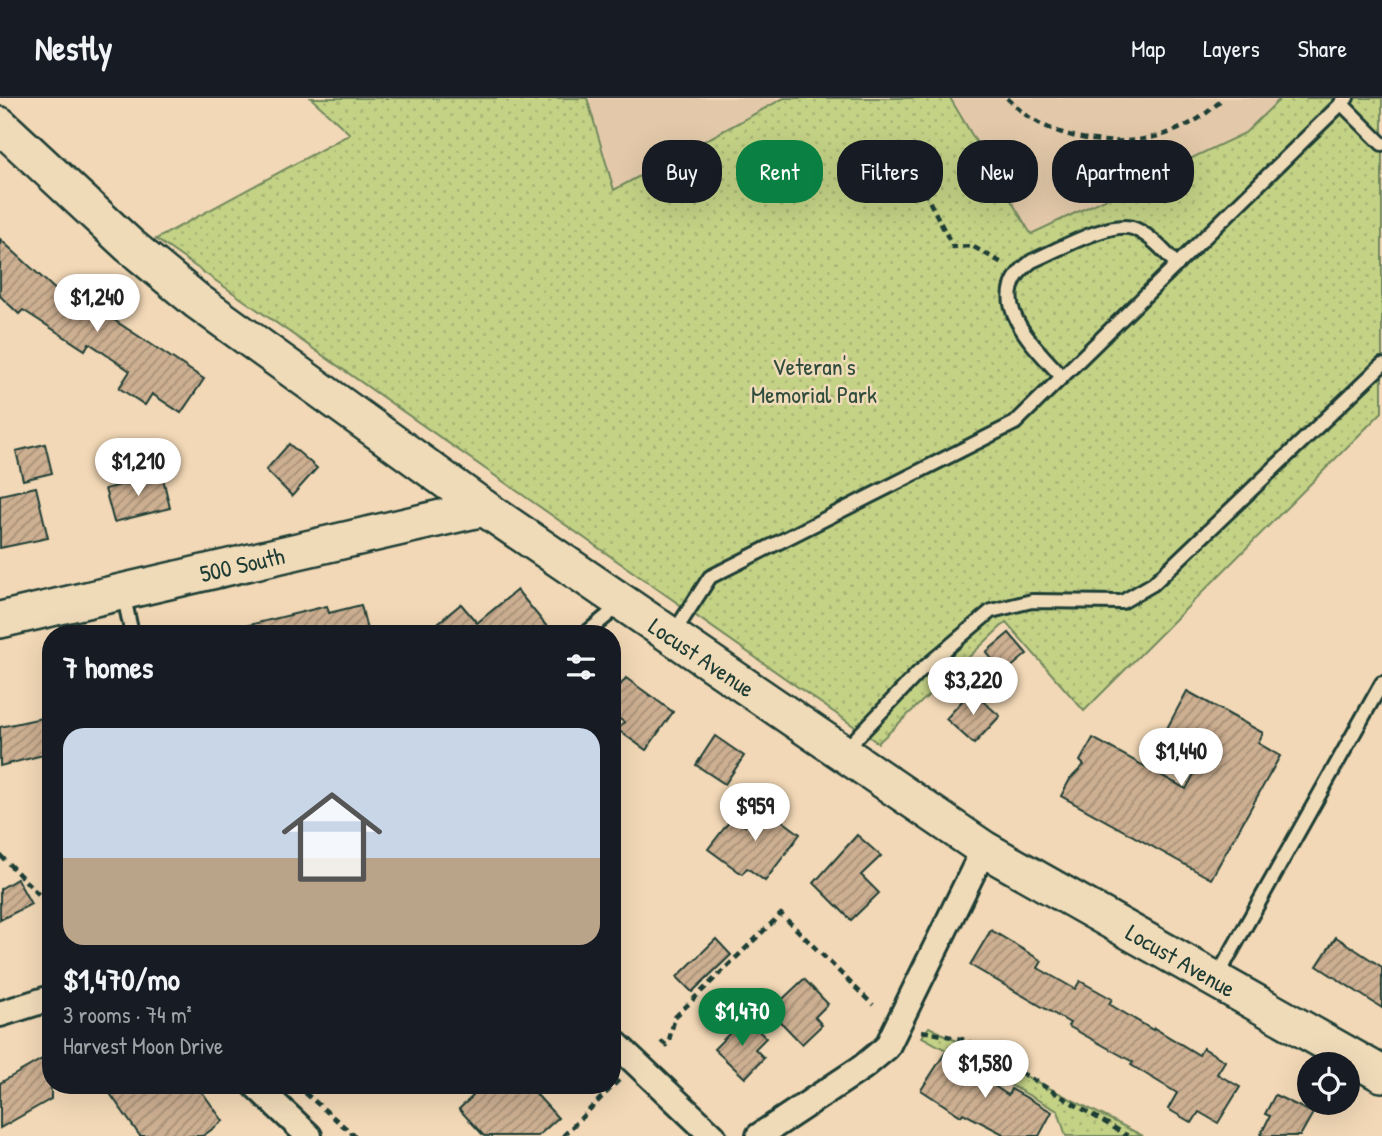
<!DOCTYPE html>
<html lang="en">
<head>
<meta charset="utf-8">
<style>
  :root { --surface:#171b24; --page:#20242c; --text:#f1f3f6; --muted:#9ea1a6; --line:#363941; --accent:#0b8043 }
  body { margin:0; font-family:"Patrick Hand",sans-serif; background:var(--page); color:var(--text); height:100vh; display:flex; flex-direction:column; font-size:26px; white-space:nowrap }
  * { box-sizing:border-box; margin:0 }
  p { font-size:23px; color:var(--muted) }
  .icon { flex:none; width:38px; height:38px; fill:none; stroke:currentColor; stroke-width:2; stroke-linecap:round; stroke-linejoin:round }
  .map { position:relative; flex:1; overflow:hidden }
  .sheet { position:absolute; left:42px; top:527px; width:579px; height:469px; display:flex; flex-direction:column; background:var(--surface); border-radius:28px; box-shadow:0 7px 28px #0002 }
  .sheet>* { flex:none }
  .banner { position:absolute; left:642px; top:42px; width:634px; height:63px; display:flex; gap:14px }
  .controls { position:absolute; left:1297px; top:954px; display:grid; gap:14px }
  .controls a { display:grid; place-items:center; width:63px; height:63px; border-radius:50%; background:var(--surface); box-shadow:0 7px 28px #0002; font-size:35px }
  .price { position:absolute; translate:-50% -60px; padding:0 16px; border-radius:24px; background:#fff; color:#222; font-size:23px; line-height:46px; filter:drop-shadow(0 2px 4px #0008) }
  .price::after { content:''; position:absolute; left:50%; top:42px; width:21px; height:16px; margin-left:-10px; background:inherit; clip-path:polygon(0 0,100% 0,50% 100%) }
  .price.on { background:var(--accent); color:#fff }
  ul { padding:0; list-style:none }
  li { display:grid; align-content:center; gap:14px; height:371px; padding:0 21px }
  li span { display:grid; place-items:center; height:217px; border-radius:21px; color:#555 }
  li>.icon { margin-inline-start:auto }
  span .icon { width:126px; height:126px; fill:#fffc; stroke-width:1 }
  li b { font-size:30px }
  h2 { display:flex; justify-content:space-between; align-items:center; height:84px; padding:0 21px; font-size:30px }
  .pill { padding:0 24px; border-radius:28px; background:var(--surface); box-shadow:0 7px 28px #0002; font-size:24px; line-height:63px }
  .pill.on { background:var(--accent); color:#fff }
  header { display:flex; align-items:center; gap:42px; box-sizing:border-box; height:98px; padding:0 35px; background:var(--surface); border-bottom:2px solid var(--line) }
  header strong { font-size:33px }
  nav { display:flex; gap:38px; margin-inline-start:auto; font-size:24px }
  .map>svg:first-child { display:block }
</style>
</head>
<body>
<header>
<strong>Nestly</strong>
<nav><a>Map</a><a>Layers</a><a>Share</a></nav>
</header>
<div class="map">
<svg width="1382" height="1038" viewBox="0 0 1382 1038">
  <defs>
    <pattern id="park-dots" width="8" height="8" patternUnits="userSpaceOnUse" patternTransform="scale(1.75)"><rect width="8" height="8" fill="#c4d286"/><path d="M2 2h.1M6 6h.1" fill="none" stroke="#a8b574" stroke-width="1.8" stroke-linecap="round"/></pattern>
    <pattern id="building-hatch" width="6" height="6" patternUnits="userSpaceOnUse" patternTransform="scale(1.75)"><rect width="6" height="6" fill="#cdaf91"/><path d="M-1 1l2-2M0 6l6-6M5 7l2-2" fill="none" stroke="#a69077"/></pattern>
  </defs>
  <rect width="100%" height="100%" fill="#f2d8b6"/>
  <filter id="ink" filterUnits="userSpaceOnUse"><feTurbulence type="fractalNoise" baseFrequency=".0143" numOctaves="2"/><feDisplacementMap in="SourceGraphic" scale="14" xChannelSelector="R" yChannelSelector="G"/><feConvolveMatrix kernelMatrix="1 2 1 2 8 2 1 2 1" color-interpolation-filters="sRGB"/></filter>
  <g filter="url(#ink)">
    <g fill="#e3c9a9">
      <path d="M588,0H784L614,92Z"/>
      <path d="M950,0H1281L1245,35L1031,136Z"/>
    </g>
    <g fill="url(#park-dots)" stroke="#72885d" stroke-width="2">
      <path d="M311,0H587L614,92L784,0H950L1031,136L1245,35L1281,0H1382V314L1084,613L1006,524L878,645L156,141L350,36Z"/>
      <path d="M929,929L1143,1038H1066L1058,1013L922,939Z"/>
    </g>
    <g fill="url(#building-hatch)" stroke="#1f3d34" stroke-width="2">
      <path d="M0,141L61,197L65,190L204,281L181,315L152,296L145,307L119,290L130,273L89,245L85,252L23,212L19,216L0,198Z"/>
      <path d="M45,346L52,375L23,382L16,353Z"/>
      <path d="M289,346L317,370L292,398L266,372Z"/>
      <path d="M162,376L170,410L114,424L105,391Z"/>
      <path d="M36,389L48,440L0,450V397Z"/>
      <path d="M517,492L553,536H447L438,525L461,506L477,525Z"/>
      <path d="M361,507L368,536H246L245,528L327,508L329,515Z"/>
      <path d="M1009,535L1027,556L1004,575L986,554Z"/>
      <path d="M626,580L673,614L646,652L618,632L624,624L612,616V598Z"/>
      <path d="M971,593L1000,618L974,646L946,621Z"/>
      <path d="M1187,593L1263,635L1258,645L1280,658L1211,781L1061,698L1070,681L1084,667L1080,663L1093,640L1186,691L1206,654L1166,632Z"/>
      <path d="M51,618V655L0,668V629Z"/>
      <path d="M715,638L744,658L725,686L696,667Z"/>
      <path d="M761,707L800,736L765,783L747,770L742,776L708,751L733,719L745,728Z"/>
      <path d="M857,737L881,758L861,777L879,795L851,822L814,785Z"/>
      <path d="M17,781L31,806L0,822V791Z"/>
      <path d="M991,832L1042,863L1038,870L1075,891L1080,883L1112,901L1109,906L1153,932L1154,930L1199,957L1203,950L1225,963L1217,976L1240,989L1218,1025L1199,1014L1192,1025L1168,1011L1177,995L1131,967L1133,964L1068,928L1070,925L970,867Z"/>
      <path d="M1336,839L1382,869V910L1317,868Z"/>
      <path d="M716,841L731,857L692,894L677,879Z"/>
      <path d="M804,881L828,906L815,919L822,927L802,946L770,913Z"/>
      <path d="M745,920L766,940L755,951L764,960L745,980L714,951Z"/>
      <path d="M945,955L1008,997L1011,991L1052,1014L1039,1038H1007L963,1015L961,1018L921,992Z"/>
      <path d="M51,956V1001L0,1030V985Z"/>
      <path d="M104,987H197L223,1023L203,1038H140Z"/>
      <path d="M462,987H528L558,1020L538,1038H484L459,1011L473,998Z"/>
      <path d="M1275,997L1313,1015L1300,1038H1260L1270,1018L1265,1016Z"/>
    </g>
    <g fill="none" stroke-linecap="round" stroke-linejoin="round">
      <defs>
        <g id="lane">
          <path d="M1341,5L1382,46"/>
          <path d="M1062,279C1035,248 980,201 1032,163C1054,154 1113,120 1135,131C1151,138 1165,154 1177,167"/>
          <path d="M123,495L132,536"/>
          <path d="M585,536L620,507"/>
          <path d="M673,536L710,479L1015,325L1347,0"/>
          <path d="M845,652L919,574L991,513L1032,503L1122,504L1153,486L1382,267"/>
          <path d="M1217,879L1382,585"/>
        </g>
        <g id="street">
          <path d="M0,916L51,900"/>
          <path d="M612,942L713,1038"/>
          <path d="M255,987L309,1038"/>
          <path d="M759,1038L863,969L887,949L984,751"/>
        </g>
        <g id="secondary">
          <path d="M0,27L129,147L197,203L484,410L984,751L1382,976"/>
          <path d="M0,522L484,410"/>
        </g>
      </defs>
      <use href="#lane" stroke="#1f3d34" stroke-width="18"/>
      <use href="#street" stroke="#1f3d34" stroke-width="30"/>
      <use href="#secondary" stroke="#1f3d34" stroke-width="40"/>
      <g stroke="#1f3d34" stroke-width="4.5" stroke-dasharray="7 5" stroke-linecap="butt">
        <path d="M1007,0C1015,7 1023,16 1032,21C1090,56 1176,51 1223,0"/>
        <path d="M899,63L906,58L953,149L972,148L1002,165"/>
        <path d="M0,757L51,809"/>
        <path d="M922,933L966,942L1128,1038"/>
        <path d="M661,943L666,947L669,942L675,919L781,816L873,907"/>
        <path d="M296,987L355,1038"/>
        <path d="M563,1038L619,982"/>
      </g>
      <use href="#lane" stroke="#f0dbb9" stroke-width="12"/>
      <use href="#street" stroke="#f0dbb9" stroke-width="24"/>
      <use href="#secondary" stroke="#f0dbb9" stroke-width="35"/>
    </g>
  </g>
  <g text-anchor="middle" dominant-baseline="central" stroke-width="5" stroke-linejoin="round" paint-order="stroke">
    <g font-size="24" fill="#304c3c" stroke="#f0dbb9">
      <text x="814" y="268">Veteran's<tspan x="814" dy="28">Memorial Park</tspan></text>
    </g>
    <g font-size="24" fill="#1f3d34" stroke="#f0dbb9">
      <text transform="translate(242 466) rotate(-13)">500 South</text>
      <text transform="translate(702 559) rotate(34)">Locust Avenue</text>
      <text transform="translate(1181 862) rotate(30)">Locust Avenue</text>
    </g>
  </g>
</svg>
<div class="controls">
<a><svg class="icon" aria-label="locate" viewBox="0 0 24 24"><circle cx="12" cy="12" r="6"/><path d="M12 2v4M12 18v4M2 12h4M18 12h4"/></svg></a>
</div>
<b class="price" style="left:97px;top:236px">$1,240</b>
<b class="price" style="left:138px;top:400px">$1,210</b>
<b class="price" style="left:973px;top:619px">$3,220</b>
<b class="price" style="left:1181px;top:690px">$1,440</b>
<b class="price" style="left:755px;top:745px">$959</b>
<b class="price on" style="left:742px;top:950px">$1,470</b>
<b class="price" style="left:985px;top:1002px">$1,580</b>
<div class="banner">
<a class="pill">Buy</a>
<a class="pill on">Rent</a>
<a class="pill">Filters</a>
<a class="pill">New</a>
<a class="pill">Apartment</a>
</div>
<section class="sheet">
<h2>7 homes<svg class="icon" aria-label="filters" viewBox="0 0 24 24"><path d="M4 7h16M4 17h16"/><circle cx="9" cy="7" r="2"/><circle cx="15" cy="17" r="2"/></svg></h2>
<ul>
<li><span style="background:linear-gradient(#c9d6e8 60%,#b9a48a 0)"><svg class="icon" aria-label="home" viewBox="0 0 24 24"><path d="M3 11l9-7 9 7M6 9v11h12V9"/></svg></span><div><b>$1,470/mo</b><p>3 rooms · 74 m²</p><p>Harvest Moon Drive</p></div></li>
</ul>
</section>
</div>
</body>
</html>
